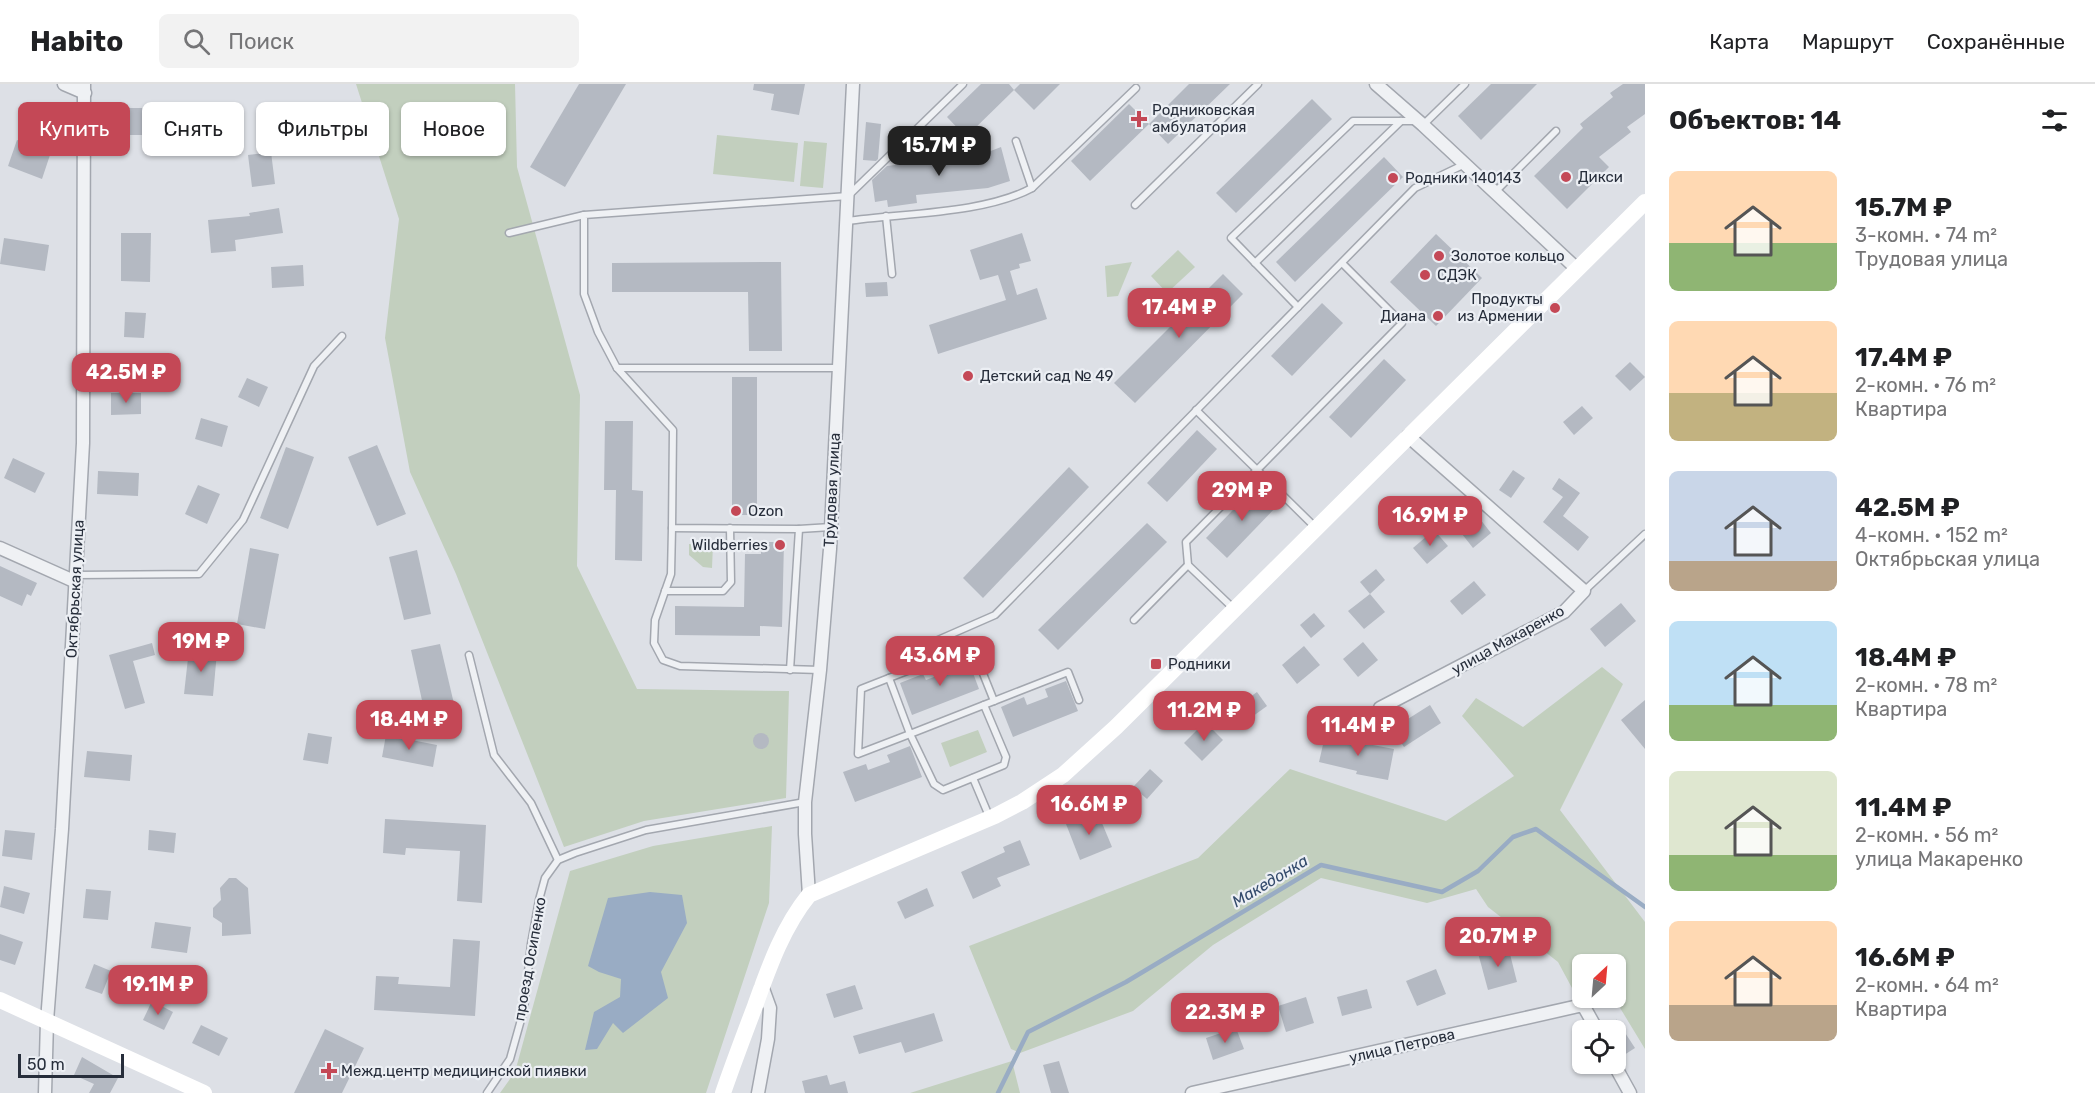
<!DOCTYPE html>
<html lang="ru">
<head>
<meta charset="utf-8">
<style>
  :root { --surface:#fff; --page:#f2f2f2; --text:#202124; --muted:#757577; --line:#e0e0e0; --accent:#c44856 }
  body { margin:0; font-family:Rubik,sans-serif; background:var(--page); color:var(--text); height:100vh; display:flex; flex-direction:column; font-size:22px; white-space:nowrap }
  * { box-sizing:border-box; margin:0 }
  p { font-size:20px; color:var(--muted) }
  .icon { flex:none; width:33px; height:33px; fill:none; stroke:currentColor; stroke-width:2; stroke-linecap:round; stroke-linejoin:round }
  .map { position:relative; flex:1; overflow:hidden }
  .drawer { display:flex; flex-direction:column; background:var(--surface); width:450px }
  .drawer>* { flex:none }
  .hud { position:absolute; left:18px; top:18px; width:570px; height:54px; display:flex; gap:12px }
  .needle { width:39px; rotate:26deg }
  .tools { position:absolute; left:1572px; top:870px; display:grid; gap:12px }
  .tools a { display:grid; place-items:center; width:54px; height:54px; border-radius:9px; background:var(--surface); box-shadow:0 2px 4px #0004; font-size:30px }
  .scale { position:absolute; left:18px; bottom:15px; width:106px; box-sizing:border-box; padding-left:6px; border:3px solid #272e3b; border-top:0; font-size:16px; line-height:21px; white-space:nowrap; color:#272e3b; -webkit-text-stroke:4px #eceff4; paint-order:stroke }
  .price { position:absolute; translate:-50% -51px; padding:0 14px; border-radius:12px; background:var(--accent); color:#fff; font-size:20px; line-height:39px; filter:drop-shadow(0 2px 3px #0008) }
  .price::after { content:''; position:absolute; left:50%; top:36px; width:18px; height:14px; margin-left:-9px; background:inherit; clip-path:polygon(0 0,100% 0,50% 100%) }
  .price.current { background:#222; color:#fff }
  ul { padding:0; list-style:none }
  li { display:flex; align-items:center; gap:18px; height:150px; padding:0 24px }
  li span { display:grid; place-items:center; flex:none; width:168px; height:120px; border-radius:9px; color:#555 }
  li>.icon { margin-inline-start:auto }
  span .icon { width:72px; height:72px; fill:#fffc; stroke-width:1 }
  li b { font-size:26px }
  h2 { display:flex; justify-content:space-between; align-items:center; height:72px; padding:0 24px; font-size:26px }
  .pill { padding:0 21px; border-radius:9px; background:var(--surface); box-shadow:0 2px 4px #0004; font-size:21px; line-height:54px }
  .pill.current { background:var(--accent); color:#fff }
  header { display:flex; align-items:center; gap:36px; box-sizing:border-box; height:84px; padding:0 30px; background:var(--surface); border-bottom:2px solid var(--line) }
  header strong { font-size:28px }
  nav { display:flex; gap:33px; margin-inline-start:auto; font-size:21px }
  .search { width:420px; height:54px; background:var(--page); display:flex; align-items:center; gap:15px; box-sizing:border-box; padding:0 21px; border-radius:9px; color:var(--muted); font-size:22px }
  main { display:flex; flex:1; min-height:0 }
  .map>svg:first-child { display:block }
</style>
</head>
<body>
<header>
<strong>Habito</strong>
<div class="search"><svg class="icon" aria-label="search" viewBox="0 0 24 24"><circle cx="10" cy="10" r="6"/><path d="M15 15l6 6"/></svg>Поиск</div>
<nav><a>Карта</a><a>Маршрут</a><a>Сохранённые</a></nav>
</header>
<main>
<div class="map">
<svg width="1645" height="1009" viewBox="0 0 1645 1009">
  <rect width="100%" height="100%" fill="#dde0e6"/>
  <g fill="#c2cfbe">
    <path d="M356,0H515L517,83L580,311L577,482L637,605L789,607L786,714L644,737L564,763L456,490L410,388L385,254L399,135Z"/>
    <path d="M717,51L798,59L794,98L713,90Z"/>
    <path d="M804,57L827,59L823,104L800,102Z"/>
    <path d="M1178,166L1195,183L1167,209L1151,192Z"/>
    <path d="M1132,178L1118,212L1107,213L1105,182Z"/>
    <path d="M689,460H713L712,484L703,483L689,471Z"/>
    <path d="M1602,583L1623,600L1560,726L1645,838V965L1614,914H1616V880H1582V906L1572,904L1558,878L1488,823L1476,805L1427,819L1321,794L1213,861L1133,927L1020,969L1011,965L969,862L1198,774L1290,685L1446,737L1514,692L1462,632L1476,614L1523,643Z"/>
    <path d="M978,646L987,668L950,683L941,659Z"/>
    <path d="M772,742L769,819L706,1009H500L515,988L570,787L653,762Z"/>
    <path d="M1012,977L1020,1009H910Z"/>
  </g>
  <path fill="#99acc4" d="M650,808L682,811L687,839L661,888L668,914L623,949L613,939L597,965L585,966L594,928L620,913L621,895L599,888L588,882L608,814Z"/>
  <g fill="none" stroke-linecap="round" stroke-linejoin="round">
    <path stroke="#99acc4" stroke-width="4.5" d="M998,1009L1028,948L1126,898L1321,781L1442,808L1478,787L1513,753L1536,745L1645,823"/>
  </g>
  <g fill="#b4b9c2">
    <path d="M579,0H626L565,103L530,83Z"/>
    <path d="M754,0H805L799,31L771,26L774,10L753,6Z"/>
    <path d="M981,0H1009L1014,6L966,53L947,33Z"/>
    <path d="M1020,0H1060L1034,26L1014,6Z"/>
    <path d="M1189,0H1230L1168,60L1149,40Z"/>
    <path d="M1491,0H1537L1481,56L1458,32Z"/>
    <path d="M1623,0H1645V30L1627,43L1631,48L1599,73L1609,83L1567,125L1534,92L1583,44L1580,40L1613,13L1610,9Z"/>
    <path d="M1312,15L1332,35L1236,129L1216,109Z"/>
    <path d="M1129,20L1149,40L1090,97L1071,77Z"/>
    <rect x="126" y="24" width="42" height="27"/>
    <path d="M866,38L881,40L878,75L876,77L863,76Z"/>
    <path d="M17,56L51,68L42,95L8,82Z"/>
    <path d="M1001,63L1010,97L988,104L916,111L917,119L888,123L887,116L875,118L872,96L887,82L983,70Z"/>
    <path d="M271,68L275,100L252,103L248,71Z"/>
    <path d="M1384,73L1403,93L1295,198L1276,178Z"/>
    <path d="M279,124L283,149L235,156L236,167L211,169L208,136L250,132L249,129Z"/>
    <path d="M121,149H151L150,198L121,197Z"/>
    <path d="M1022,149L1031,177L1019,180L1020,184L1010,187L1017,211L1037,204L1047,235L938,270L929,241L1006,216L998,191L980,196L970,166Z"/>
    <path d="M1436,150L1482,194L1436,242L1390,198Z"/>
    <path d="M4,154L49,161L45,187L0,180Z"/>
    <path d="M781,178L782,267H749L748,208H612V179Z"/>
    <path d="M303,181L304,202L272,204L271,183Z"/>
    <path d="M1223,190L1243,210L1135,319L1114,299Z"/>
    <path d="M887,198L888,212L866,213L865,199Z"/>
    <path d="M1322,219L1343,239L1292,292L1271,272Z"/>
    <path d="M125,228L146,229L144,254L124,253Z"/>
    <path d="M1384,275L1406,296L1351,354L1329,333Z"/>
    <path d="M1630,278L1645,293L1630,307L1615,292Z"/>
    <rect x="732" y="293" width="25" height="138"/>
    <path d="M247,294L268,303L259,323L238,313Z"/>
    <path d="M111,309H141V330L111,331Z"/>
    <path d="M1582,322L1593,334L1574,351L1563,338Z"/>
    <path d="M201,334L228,342L222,363L195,355Z"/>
    <path d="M605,337H633L632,406L643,407L642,477L615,476L616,406H604Z"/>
    <path d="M1197,346L1217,365L1167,418L1147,399Z"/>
    <path d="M377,361L406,430L377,442L348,373Z"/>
    <path d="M286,363L314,373L288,445L260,434Z"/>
    <path d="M13,374L45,389L35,409L4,394Z"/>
    <path d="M1069,383L1089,403L983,514L963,494Z"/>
    <path d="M1513,386L1525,394L1511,414L1499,406Z"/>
    <path d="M98,387L139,389L138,412L97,410Z"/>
    <path d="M1559,394L1580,409L1563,432L1589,453L1578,467L1543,438L1563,413L1552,405Z"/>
    <path d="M198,401L220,410L207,440L185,430Z"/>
    <path d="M1257,401L1278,421L1227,474L1206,454Z"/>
    <path d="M1480,435L1491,449L1473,464L1462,450Z"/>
    <path d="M1147,439L1167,458L1058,566L1038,546Z"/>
    <path d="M1434,446L1448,462L1427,480L1413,464Z"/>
    <path d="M761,458H784L782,543L760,542V552L675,551V522L744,523L745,470H761Z"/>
    <path d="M250,464L279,470L265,545L237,540Z"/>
    <path d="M417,466L431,530L404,536L389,473Z"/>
    <path d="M0,482L37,499L31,512L27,510L22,522L0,512Z"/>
    <path d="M1376,485L1385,496L1370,510L1360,498Z"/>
    <path d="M1474,497L1486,511L1462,531L1450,517Z"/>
    <path d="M1370,510L1385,528L1364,545L1348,527Z"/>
    <path d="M1621,519L1636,537L1605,563L1590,545Z"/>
    <path d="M1314,529L1325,542L1311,554L1300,541Z"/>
    <path d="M1363,558L1378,576L1358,593L1343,575Z"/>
    <path d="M152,559L155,571L133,577L145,619L125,625L109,571Z"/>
    <path d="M440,560L458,637L428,644L411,566Z"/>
    <path d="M1304,562L1320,581L1297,600L1282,581Z"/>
    <path d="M189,565L217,568L213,612L184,610Z"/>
    <path d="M967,573L979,605L912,631L900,599L923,590L926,596L947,588L944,581Z"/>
    <path d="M1066,597L1078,627L1013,653L1001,623L1024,613L1027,621L1048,613L1045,605Z"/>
    <path d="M1257,608L1267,622L1238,643L1228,629Z"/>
    <path d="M1645,616V665L1621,636Z"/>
    <path d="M1430,621L1441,639L1404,663L1392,645Z"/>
    <path d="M1205,638L1223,656L1202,677L1184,659Z"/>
    <circle cx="761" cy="657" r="8"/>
    <path d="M308,649L332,653L328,680L303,676Z"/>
    <path d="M386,651L437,661L433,683L382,673Z"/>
    <path d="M1325,652L1362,660V659L1394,665L1388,696L1356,690L1357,687L1319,678Z"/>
    <path d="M910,662L922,693L855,718L843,688L866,680L868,686L890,678L887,671Z"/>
    <path d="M87,667L132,671L130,697L84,693Z"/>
    <path d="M1150,685L1163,697L1147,715L1133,703Z"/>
    <path d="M1097,727L1112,763L1080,776L1066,740Z"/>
    <path d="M385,735L486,741L482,819L457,817L460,767L406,764L405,771L383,769Z"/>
    <path d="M5,746L35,749L32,776L2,772Z"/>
    <path d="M149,746L176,749L174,769L148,766Z"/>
    <path d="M1020,756L1030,781L997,794L1001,802L973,815L961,788L1005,768L1003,763Z"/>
    <path d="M229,794H236L248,804L251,850L222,852V839L213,833V824L221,816L220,804Z"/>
    <path d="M4,802L30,809L24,830L0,823Z"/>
    <path d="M927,804L934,822L905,835L897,818Z"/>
    <path d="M86,805L111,807L108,836L83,834Z"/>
    <path d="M155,838L191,843L187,869L151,864Z"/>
    <path d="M0,850L23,858L15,881L0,876Z"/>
    <path d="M453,855L480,857L475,932L374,926L376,892L399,893L398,900L450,903Z"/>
    <path d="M1508,862L1517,898L1488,906L1478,869Z"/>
    <path d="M94,880L111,887L102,910L85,904Z"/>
    <path d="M1436,885L1446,910L1417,922L1406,897Z"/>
    <path d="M855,901L863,925L834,934L826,910Z"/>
    <path d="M1367,905L1372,924L1342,932L1337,913Z"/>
    <path d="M1306,913L1314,939L1286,948L1278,922Z"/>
    <path d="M152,917L173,928L164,946L143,936Z"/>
    <path d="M934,929L943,957L905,969L901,958L859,970L853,952Z"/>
    <path d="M1616,935L1635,964L1621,973L1616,964Z"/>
    <path d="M201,941L228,954L219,972L192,959Z"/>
    <path d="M1236,944L1244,965L1213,976L1206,954Z"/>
    <path d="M325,945L364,964L342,1009H294Z"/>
    <path d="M82,973L118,994L110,1009H89L94,1000L74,991Z"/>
    <path d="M1059,977L1069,1009H1051L1043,981Z"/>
    <path d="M827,991L830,1001L845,997L848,1009H805L802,997Z"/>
  </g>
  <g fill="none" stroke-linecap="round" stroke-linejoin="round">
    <defs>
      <g id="lane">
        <path d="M1423,41L1465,0"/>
        <path d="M1016,57L1032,104"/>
        <path d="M1495,108L1556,47"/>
        <path d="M1135,121L1258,0"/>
        <path d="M886,132L892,190"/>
        <path d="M847,137C902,129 984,130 1032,104L1136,4"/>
        <path d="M509,149L584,131"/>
        <path d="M1255,179L1401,37"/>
        <path d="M1298,223L1231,154L1353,37H1417"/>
        <path d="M617,284H838"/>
        <path d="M1196,326L1315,443"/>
        <path d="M831,443L799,445L672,444L673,346L617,284L598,248L584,210V131L848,112L963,0"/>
        <path d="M672,444L671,490L655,536L654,559L663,576L680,582L820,586"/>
        <path d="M76,491L199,490L243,436L314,282L342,252"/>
        <path d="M665,507H723L731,498L730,444"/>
        <path d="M1584,507L1645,450"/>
        <path d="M1234,525L1188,481L1186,458L1402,239L1342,179"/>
        <path d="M1134,536L1188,481"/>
        <path d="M931,559L995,531L1415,104L1465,80"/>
        <path d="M972,562L994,617L910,650L889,594Z"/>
        <path d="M469,571L494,671L531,719L558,776"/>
        <path d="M790,586L799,445"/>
        <path d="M889,594L861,605L858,670L910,650L934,700L943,706L1004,681L1006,673L984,621"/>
        <path d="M994,617L1068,588L1079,616"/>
        <path d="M973,694L989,732"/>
        <path d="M487,1009L510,975L524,925L531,860L539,816L545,794L558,776L575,769L646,746L805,718"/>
      </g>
      <g id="street">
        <path d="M64,0L85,9"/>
        <path d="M1376,0L1423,41L1577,185"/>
        <path d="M0,464L76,498"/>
        <path d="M1380,624L1564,528L1584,507L1408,352"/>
        <path d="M809,811L805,750V718L820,586L830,465L853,0"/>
        <path d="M1614,980L1630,1009"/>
        <path d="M45,1009L47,937L62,745L83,359L84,0"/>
        <path d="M758,1009L768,955L770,924L762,902"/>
        <path d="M1192,1009L1583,921L1597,946"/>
      </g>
    </defs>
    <use href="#lane" stroke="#a3a7af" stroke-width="9"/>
    <use href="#street" stroke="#a3a7af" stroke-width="15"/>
    <use href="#lane" stroke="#eff1f4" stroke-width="6"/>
    <use href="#street" stroke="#eff1f4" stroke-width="12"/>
    <g stroke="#fff" stroke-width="16">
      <path d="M0,916L204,1009"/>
      <path d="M723,1009C733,980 744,951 755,922C769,883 783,843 809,811L995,732L1022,718L1063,691L1116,643L1645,118"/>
    </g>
  </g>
  <g fill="#c44856" stroke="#eceff4" stroke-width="2">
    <path d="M1136 26h6v6h6v6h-6v6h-6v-6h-6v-6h6z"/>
    <circle cx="1566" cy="93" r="6"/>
    <circle cx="1393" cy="94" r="6"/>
    <circle cx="1439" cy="172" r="6"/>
    <circle cx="1425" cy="191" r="6"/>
    <circle cx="1555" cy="224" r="6"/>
    <circle cx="1438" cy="232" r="6"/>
    <circle cx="968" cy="292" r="6"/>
    <circle cx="736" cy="427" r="6"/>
    <circle cx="780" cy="461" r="6"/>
    <rect x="1150" y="574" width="12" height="12" rx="3"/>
    <path d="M326 978h6v6h6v6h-6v6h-6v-6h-6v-6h6z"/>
  </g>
  <g text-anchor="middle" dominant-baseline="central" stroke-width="4.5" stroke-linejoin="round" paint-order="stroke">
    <g font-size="15" fill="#272e3b" stroke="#eceff4" text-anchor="start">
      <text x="1152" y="26">Родниковская<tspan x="1152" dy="17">амбулатория</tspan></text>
      <text x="1578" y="93">Дикси</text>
      <text x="1405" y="94">Родники 140143</text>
      <text x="1451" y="172">Золотое кольцо</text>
      <text x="1437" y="191">СДЭК</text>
      <text x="1543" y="215" text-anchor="end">Продукты<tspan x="1543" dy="17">из Армении</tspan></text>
      <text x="1426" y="232" text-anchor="end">Диана</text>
      <text x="980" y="292">Детский сад № 49</text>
      <text x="748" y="427">Ozon</text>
      <text x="768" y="461" text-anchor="end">Wildberries</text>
      <text x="1168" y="580">Родники</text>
      <text x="341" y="987">Межд.центр медицинской пиявки</text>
    </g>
    <g font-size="15" fill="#272e3b" stroke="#eceff4">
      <text transform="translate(832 406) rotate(-87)">Трудовая улица</text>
      <text transform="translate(75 505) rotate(-87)">Октябрьская улица</text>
      <text transform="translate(1508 556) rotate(-29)">улица Макаренко</text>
      <text transform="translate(530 875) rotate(-80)">проезд Осипенко</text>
      <text transform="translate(1402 962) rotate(-13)">улица Петрова</text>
    </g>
    <g font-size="16" font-style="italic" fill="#344b6c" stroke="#eceff4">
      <text transform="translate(1270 797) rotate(-31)">Македонка</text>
    </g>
  </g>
</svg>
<div class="tools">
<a><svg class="needle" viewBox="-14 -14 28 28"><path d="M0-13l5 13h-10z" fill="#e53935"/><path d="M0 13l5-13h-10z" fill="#757577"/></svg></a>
<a><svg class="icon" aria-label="locate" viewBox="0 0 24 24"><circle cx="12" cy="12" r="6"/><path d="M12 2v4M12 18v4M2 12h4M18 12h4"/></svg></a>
</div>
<div class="scale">50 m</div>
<b class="price current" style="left:939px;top:93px">15.7M ₽</b>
<b class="price" style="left:1179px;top:255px">17.4M ₽</b>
<b class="price" style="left:126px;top:320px">42.5M ₽</b>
<b class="price" style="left:1242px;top:438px">29M ₽</b>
<b class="price" style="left:1430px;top:463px">16.9M ₽</b>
<b class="price" style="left:201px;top:589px">19M ₽</b>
<b class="price" style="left:940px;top:603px">43.6M ₽</b>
<b class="price" style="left:1204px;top:658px">11.2M ₽</b>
<b class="price" style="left:409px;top:667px">18.4M ₽</b>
<b class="price" style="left:1358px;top:673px">11.4M ₽</b>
<b class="price" style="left:1089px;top:752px">16.6M ₽</b>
<b class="price" style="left:1498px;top:884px">20.7M ₽</b>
<b class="price" style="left:158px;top:932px">19.1M ₽</b>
<b class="price" style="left:1225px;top:960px">22.3M ₽</b>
<div class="hud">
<a class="pill current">Купить</a>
<a class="pill">Снять</a>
<a class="pill">Фильтры</a>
<a class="pill">Новое</a>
</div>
</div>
<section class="drawer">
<h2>Объектов: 14<svg class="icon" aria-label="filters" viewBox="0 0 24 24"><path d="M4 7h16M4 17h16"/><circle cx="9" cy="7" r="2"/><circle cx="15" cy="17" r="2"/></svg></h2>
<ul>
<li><span style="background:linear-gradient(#ffd9b3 60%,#8fb573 0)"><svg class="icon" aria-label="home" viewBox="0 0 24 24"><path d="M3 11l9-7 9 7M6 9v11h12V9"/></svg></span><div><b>15.7M ₽</b><p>3-комн. · 74 m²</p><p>Трудовая улица</p></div></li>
<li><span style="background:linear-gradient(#ffd9b3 60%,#c2b280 0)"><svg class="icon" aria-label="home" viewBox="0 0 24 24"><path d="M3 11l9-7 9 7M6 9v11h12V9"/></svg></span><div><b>17.4M ₽</b><p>2-комн. · 76 m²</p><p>Квартира</p></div></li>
<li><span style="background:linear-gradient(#c9d6e8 75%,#b9a48a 0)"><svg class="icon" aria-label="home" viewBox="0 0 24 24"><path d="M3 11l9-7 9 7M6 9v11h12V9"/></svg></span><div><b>42.5M ₽</b><p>4-комн. · 152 m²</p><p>Октябрьская улица</p></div></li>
<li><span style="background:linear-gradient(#bfe0f5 70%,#8fb573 0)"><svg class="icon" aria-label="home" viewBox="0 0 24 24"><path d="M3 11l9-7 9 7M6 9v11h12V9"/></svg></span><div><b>18.4M ₽</b><p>2-комн. · 78 m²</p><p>Квартира</p></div></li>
<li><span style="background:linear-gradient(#dfe7d0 70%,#8fb573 0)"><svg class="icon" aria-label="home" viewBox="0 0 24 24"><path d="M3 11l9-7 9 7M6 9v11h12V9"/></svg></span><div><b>11.4M ₽</b><p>2-комн. · 56 m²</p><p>улица Макаренко</p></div></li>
<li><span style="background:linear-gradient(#ffd9b3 70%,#b9a48a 0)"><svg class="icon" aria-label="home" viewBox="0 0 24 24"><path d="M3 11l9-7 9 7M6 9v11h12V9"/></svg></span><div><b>16.6M ₽</b><p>2-комн. · 64 m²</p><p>Квартира</p></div></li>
</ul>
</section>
</main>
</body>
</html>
